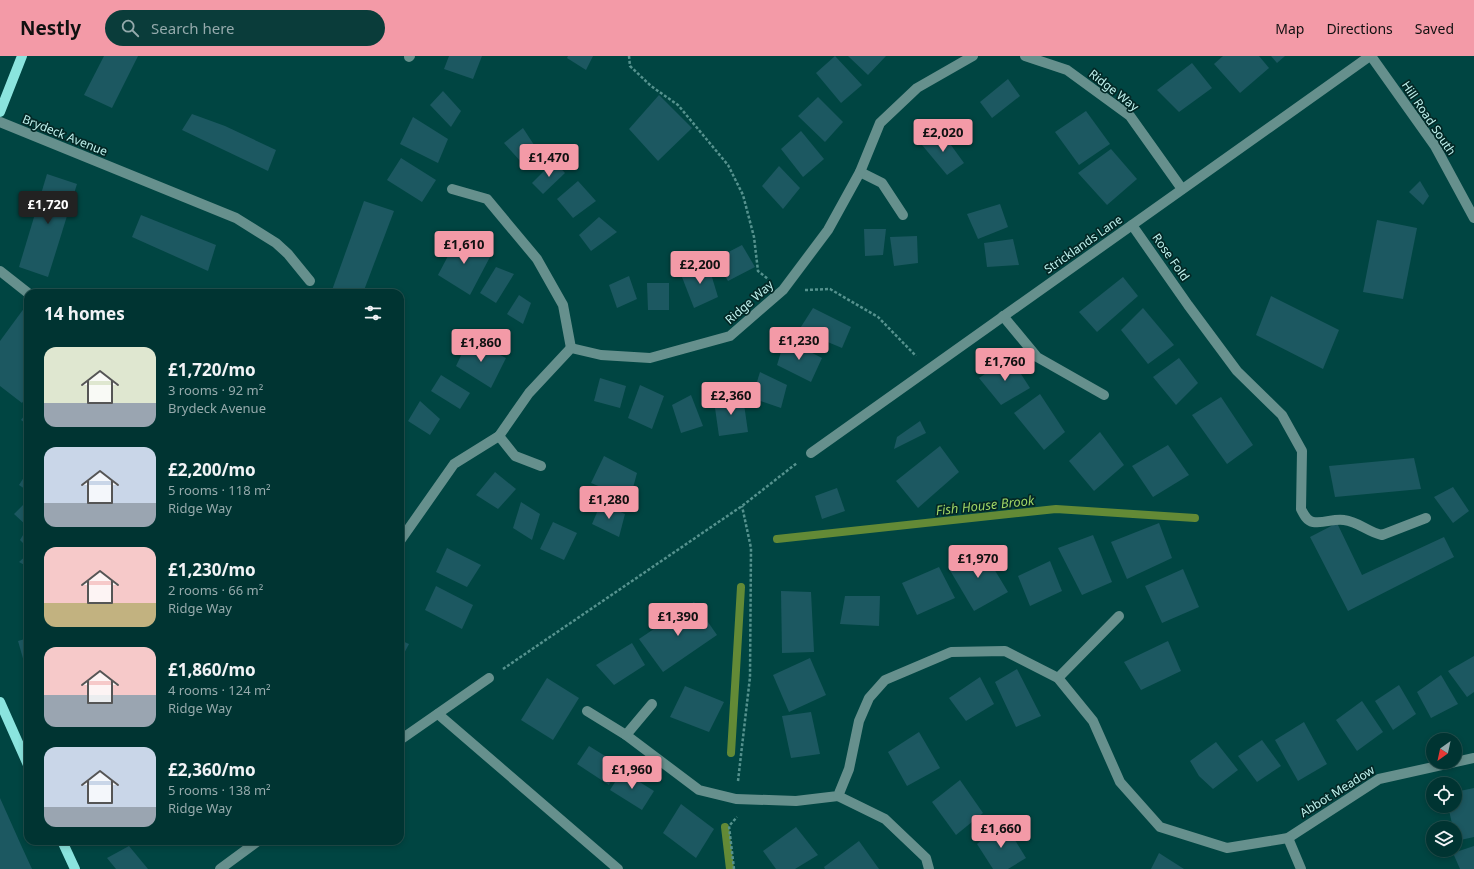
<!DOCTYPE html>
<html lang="en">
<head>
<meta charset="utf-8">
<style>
  :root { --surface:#003432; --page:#0a3c3a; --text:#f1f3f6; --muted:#95aaac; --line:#224f4d; --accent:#f39aa7 }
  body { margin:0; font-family:"Noto Sans",sans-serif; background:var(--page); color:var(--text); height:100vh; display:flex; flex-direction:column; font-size:15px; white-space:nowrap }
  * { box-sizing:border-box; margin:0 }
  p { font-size:13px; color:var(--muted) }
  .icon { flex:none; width:22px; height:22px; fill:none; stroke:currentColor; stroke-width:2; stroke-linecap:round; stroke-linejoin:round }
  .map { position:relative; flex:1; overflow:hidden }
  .sheet { position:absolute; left:24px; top:233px; width:380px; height:556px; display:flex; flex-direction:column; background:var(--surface); border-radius:12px; box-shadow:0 2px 6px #0003,0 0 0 1px var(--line) }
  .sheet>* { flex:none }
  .needle { width:26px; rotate:213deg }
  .tools { position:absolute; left:1426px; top:677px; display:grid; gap:8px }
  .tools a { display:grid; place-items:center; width:36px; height:36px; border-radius:50%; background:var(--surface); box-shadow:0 2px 6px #0003,0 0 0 1px var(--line); font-size:20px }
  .price { position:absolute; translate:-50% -34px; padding:0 9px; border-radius:4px; background:var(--accent); color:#111; font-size:13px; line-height:26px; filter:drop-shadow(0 1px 2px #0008) }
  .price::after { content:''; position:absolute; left:50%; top:24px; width:12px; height:9px; margin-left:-6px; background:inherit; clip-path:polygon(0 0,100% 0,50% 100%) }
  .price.selected { background:#222; color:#fff }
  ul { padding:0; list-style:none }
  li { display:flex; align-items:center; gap:12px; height:100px; padding:0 20px }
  li span { display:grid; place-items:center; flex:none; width:112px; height:80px; border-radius:12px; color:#555 }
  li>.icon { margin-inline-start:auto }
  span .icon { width:48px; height:48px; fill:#fffc; stroke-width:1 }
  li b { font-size:17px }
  h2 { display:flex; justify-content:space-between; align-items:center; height:48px; padding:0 20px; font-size:17px }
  header { display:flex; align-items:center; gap:24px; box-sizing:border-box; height:56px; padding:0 20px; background:var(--accent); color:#111 }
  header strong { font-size:19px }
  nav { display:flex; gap:22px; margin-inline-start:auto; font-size:14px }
  .search { width:280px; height:36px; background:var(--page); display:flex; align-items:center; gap:10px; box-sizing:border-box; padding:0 14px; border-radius:22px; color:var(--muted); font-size:15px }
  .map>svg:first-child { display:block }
</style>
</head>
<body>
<header>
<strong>Nestly</strong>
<div class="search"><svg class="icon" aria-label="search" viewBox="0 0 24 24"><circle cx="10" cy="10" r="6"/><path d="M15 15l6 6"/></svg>Search here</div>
<nav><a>Map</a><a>Directions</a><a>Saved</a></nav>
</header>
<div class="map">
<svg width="1474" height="813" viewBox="0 0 1474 813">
  <rect width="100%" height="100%" fill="#004542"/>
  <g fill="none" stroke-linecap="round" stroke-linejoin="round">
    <g stroke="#638a36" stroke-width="8">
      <path d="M777,483L1056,453L1195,462"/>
      <path d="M731,697L741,531"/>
      <path d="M725,771L730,813"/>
    </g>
  </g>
  <g fill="#1c5861">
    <path d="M104,0H138L112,52L84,39Z"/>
    <path d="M449,0H482L473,23L444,13Z"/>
    <path d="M568,0H593L586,14L567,2Z"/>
    <path d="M835,0L862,29L841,47L816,17Z"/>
    <path d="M848,0H886L868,19Z"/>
    <path d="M1223,0H1259L1269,12L1240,37L1214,8Z"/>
    <path d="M1271,0H1285L1277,7Z"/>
    <path d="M1192,7L1212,32L1179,56L1157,34Z"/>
    <path d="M1008,23L1020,40L992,62L980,46Z"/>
    <path d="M443,35L461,55L451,71L430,49Z"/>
    <path d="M659,39L692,72L658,105L629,73Z"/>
    <path d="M818,41L843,66L825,86L798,60Z"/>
    <path d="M1086,55L1110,88L1079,109L1055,76Z"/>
    <path d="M192,58L225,70L276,94L268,115L182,74Z"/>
    <path d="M413,61L448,83L438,107L400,88Z"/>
    <path d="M523,72L538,95L522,107L504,87Z"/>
    <path d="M940,74L964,107L947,119L922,89Z"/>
    <path d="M801,75L824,103L803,121L781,93Z"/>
    <path d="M1111,93L1137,123L1107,149L1078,117Z"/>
    <path d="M401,102L436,124L422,146L387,124Z"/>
    <path d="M554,105L565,117L543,138L532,127Z"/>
    <path d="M779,110L800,132L783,153L762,130Z"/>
    <path d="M47,118L77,128L48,221L19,211Z"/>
    <path d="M578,125L596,145L573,162L557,143Z"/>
    <path d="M1420,125L1429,140L1423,149L1409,136Z"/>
    <path d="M364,145L394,155L363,237H331Z"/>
    <path d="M1000,148L1008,171L978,183L967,158Z"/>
    <path d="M141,159L216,189L208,215L132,181Z"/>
    <path d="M599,161L617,176L591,195L579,179Z"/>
    <path d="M1377,164L1417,172L1403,243L1363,236Z"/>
    <path d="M864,173H886L883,199L865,200Z"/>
    <path d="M459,179L491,199L470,239L438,219Z"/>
    <path d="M917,180L918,207L894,210L890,181Z"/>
    <path d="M1013,183L1019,209L987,211L984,187Z"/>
    <path d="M742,189L755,211L728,225L715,203Z"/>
    <path d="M708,208L718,241L694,252L680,216Z"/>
    <path d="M496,211L514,218L496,247L480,237Z"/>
    <path d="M629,220L637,243L617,252L609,229Z"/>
    <path d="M1123,221L1138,240L1097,276L1079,256Z"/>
    <path d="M647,227H669V254H648Z"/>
    <path d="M519,239L531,247L523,268L507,258Z"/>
    <path d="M1271,240L1339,274L1323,313L1256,279Z"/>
    <path d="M25,251L28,253V338L22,347L0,330V285Z"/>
    <path d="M813,252L851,271L842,292L799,274Z"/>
    <path d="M1143,252L1174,289L1148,308L1121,274Z"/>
    <path d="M469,283L506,302L491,332L456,310Z"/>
    <path d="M785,283L822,302L811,326L777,309Z"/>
    <path d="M1010,301L1030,332L1001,349L979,322Z"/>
    <path d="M1179,302L1198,327L1176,349L1153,321Z"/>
    <path d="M760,316L787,329L781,352L752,342Z"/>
    <path d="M441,319L470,337L460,353L431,335Z"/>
    <path d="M600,322L626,330L620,352L594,345Z"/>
    <path d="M640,329L664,340L652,373L628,362Z"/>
    <path d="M1040,338L1065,376L1044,394L1014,357Z"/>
    <path d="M691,339L703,370L681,377L672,349Z"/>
    <path d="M743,341L748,376L719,380L714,345Z"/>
    <path d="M1221,341L1253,389L1227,408L1192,359Z"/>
    <path d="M420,345L440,363L430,379L408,365Z"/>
    <path d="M28,355V369L21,364Z"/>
    <path d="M920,365L926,377L894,393L897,381Z"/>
    <path d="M1100,376L1124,409L1094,435L1069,405Z"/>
    <path d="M1168,389L1189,419L1153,441L1132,410Z"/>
    <path d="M940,390L959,416L918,452L896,425Z"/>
    <path d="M604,400L637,417L630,443L591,427Z"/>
    <path d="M1414,402L1421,433L1335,441L1329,410Z"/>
    <path d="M28,415V435L19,429Z"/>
    <path d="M495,416L516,433L498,453L476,439Z"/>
    <path d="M1453,431L1469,455L1453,467L1434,441Z"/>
    <path d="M837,432L845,455L822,463L815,440Z"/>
    <path d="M521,446L540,458L532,484L513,472Z"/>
    <path d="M25,447L28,449V492L20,484L28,471L14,458Z"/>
    <path d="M601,447L625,458L619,481L592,468Z"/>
    <path d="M553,466L577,477L564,504L540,493Z"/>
    <path d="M1159,467L1172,502L1127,523L1111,486Z"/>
    <path d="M1337,467L1362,519L1444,481L1454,501L1348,555L1310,481Z"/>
    <path d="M1093,479L1112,526L1082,539L1058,492Z"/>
    <path d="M447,492L481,509L467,531L436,516Z"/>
    <path d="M982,493L1008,536L974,555L948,511L957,504Z"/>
    <path d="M28,498V511L19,506Z"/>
    <path d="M1050,505L1062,535L1030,550L1018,520Z"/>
    <path d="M939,511L955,542L917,559L902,527Z"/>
    <path d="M1183,513L1199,551L1162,567L1145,530Z"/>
    <path d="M436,530L473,549L462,573L425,554Z"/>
    <path d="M781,535L811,536L814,596L782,597Z"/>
    <path d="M845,540H880L879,570L840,568Z"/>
    <path d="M694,546L717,579L663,616L639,583Z"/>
    <path d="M28,582V620L18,585Z"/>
    <path d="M400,584L409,588L400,605Z"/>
    <path d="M1168,585L1181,615L1141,634L1124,606Z"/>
    <path d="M632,587L645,609L614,629L596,609Z"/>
    <path d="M1474,600V636L1467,641L1448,615Z"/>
    <path d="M810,602L826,639L789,656L773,619Z"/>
    <path d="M1017,613L1041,660L1016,671L995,626Z"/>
    <path d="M1441,619L1458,648L1431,662L1417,636Z"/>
    <path d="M980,621L994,648L966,665L949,642Z"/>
    <path d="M547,622L579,642L553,684L521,664Z"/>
    <path d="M1399,629L1416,658L1393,674L1375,645Z"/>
    <path d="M685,630L724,646L709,676L670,661Z"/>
    <path d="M1362,645L1383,676L1357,695L1336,664Z"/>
    <path d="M811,656L820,698L791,702L782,660Z"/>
    <path d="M1304,666L1327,708L1298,725L1275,684Z"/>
    <path d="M919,676L940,712L907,730L888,696Z"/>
    <path d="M1262,684L1281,710L1257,726L1238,700Z"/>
    <path d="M1216,686L1238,714L1213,733L1199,720L1190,705Z"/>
    <path d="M589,690L618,708L609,729L577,708Z"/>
    <path d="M622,715L654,735L642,754L610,734Z"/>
    <path d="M960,724L983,757L956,779L932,746Z"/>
    <path d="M1474,732V781L1456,785L1455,772H1453L1448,750H1455V736Z"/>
    <path d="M0,742L21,789L32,813H0Z"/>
    <path d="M681,748L714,773L696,802L663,777Z"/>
    <path d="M1004,766L1026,802L1008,813H993L977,788Z"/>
    <path d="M796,771L818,799L795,813H776L763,795Z"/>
    <path d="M859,785L879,813H825L824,811Z"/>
    <path d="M129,790L148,813H116L107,802Z"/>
    <path d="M1474,790V813H1460L1453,797Z"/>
    <path d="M1159,797L1184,813H1151Z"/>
  </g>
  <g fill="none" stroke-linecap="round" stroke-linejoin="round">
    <g stroke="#55928e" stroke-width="2.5" stroke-dasharray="3 2" stroke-linecap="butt">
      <path d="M629,0L630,10L651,30L678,49L728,109L743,139L754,181L758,215L768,223"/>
      <path d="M805,234L830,233L878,261L916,300"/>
      <path d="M503,613L742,450L797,407"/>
      <path d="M738,725L750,621L751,492L742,450"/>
      <path d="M734,813L729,770L737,761"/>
    </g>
    <g stroke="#66908d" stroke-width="10">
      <path d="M1025,0L1067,14L1130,60L1182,133"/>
      <path d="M1371,0L1435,90L1474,162"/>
      <path d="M409,1L410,0"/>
      <path d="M0,66L236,162L276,187L288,198L310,225"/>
      <path d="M860,116L882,127L903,159"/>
      <path d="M452,133L487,143L537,203L563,249L571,292"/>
      <path d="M1132,169L1188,249L1237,315L1282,359L1302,395L1301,453C1304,459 1307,465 1313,466C1324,468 1334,462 1344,464C1359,466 1368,476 1382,479L1426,462"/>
      <path d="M0,215L28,237"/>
      <path d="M1003,260L1037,301L1104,339"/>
      <path d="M499,380L515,400L541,410"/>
      <path d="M811,397L1370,0"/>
      <path d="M400,485L454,408L499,380L529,337L571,292L601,299L650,302L730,280L783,234L828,174L860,116L880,67L917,32L973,0"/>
      <path d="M1058,622L1119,560"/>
      <path d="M587,655L626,679L699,734L736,743L796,745L838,740L849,713L859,665L869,642L885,624L951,596L1005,595L1058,622L1093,665L1120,726L1160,771L1227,792L1288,782L1379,723L1474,702"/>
      <path d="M438,658L618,813"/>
      <path d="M626,679L652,648"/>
      <path d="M400,684L489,622"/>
      <path d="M838,740L885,763L926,802L929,813"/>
      <path d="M1288,782L1301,813"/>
      <path d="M220,813L258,785"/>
    </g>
    <g stroke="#8ae4de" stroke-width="10">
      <path d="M0,56L22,0"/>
      <path d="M0,646L28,709"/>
      <path d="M62,785L75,813"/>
    </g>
  </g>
  <g text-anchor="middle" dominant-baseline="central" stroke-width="3.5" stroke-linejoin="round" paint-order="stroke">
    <g font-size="12" fill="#c0f2ee" stroke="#032826">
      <text transform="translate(1114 34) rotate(38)">Ridge Way</text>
      <text transform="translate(1429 62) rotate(56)">Hill Road South</text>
      <text transform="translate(65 79) rotate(22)">Brydeck Avenue</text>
      <text transform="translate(1083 188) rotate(-35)">Stricklands Lane</text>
      <text transform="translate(1171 201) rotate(55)">Rose Fold</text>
      <text transform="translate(749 246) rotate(-41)">Ridge Way</text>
      <text transform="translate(1337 735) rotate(-32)">Abbot Meadow</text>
    </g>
    <g font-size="13" font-style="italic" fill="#9fd465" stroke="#032826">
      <text transform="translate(985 449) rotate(-6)">Fish House Brook</text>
    </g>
  </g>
</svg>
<div class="tools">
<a><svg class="needle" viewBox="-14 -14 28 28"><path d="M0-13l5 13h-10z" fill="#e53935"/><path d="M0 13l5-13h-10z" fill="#95aaac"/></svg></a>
<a><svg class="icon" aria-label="locate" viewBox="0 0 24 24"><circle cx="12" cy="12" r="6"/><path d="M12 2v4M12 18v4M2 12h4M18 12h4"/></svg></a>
<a><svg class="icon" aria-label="layers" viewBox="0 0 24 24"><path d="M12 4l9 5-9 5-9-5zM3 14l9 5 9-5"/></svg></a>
</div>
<b class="price" style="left:943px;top:97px">£2,020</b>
<b class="price" style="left:549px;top:122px">£1,470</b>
<b class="price selected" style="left:48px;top:169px">£1,720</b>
<b class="price" style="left:464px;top:209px">£1,610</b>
<b class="price" style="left:700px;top:229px">£2,200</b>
<b class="price" style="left:799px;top:305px">£1,230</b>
<b class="price" style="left:481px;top:307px">£1,860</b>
<b class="price" style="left:1005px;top:326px">£1,760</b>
<b class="price" style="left:731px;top:360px">£2,360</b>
<b class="price" style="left:609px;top:464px">£1,280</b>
<b class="price" style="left:978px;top:523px">£1,970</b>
<b class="price" style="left:678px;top:581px">£1,390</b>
<b class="price" style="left:632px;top:734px">£1,960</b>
<b class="price" style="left:1001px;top:793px">£1,660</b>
<section class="sheet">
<h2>14 homes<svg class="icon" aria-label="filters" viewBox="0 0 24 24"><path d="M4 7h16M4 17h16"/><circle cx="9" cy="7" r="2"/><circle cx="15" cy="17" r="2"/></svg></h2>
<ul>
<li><span style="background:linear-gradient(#dfe7d0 70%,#9aa5b1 0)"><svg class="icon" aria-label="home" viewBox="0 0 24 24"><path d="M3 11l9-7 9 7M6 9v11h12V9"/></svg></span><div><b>£1,720/mo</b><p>3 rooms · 92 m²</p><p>Brydeck Avenue</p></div></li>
<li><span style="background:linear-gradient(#c9d6e8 70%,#9aa5b1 0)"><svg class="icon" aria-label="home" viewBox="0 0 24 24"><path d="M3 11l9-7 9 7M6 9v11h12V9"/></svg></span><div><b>£2,200/mo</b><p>5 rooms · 118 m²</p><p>Ridge Way</p></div></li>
<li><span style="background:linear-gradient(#f6c9c9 70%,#c2b280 0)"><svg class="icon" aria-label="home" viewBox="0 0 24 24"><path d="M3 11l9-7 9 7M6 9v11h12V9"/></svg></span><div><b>£1,230/mo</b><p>2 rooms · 66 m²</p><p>Ridge Way</p></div></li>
<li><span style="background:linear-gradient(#f6c9c9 60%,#9aa5b1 0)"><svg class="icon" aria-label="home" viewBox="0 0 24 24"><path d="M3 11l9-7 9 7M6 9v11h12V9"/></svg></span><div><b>£1,860/mo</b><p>4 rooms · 124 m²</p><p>Ridge Way</p></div></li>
<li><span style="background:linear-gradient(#c9d6e8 75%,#9aa5b1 0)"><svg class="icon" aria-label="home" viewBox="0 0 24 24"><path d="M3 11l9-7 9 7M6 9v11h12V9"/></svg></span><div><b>£2,360/mo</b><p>5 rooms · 138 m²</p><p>Ridge Way</p></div></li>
</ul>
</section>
</div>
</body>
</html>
